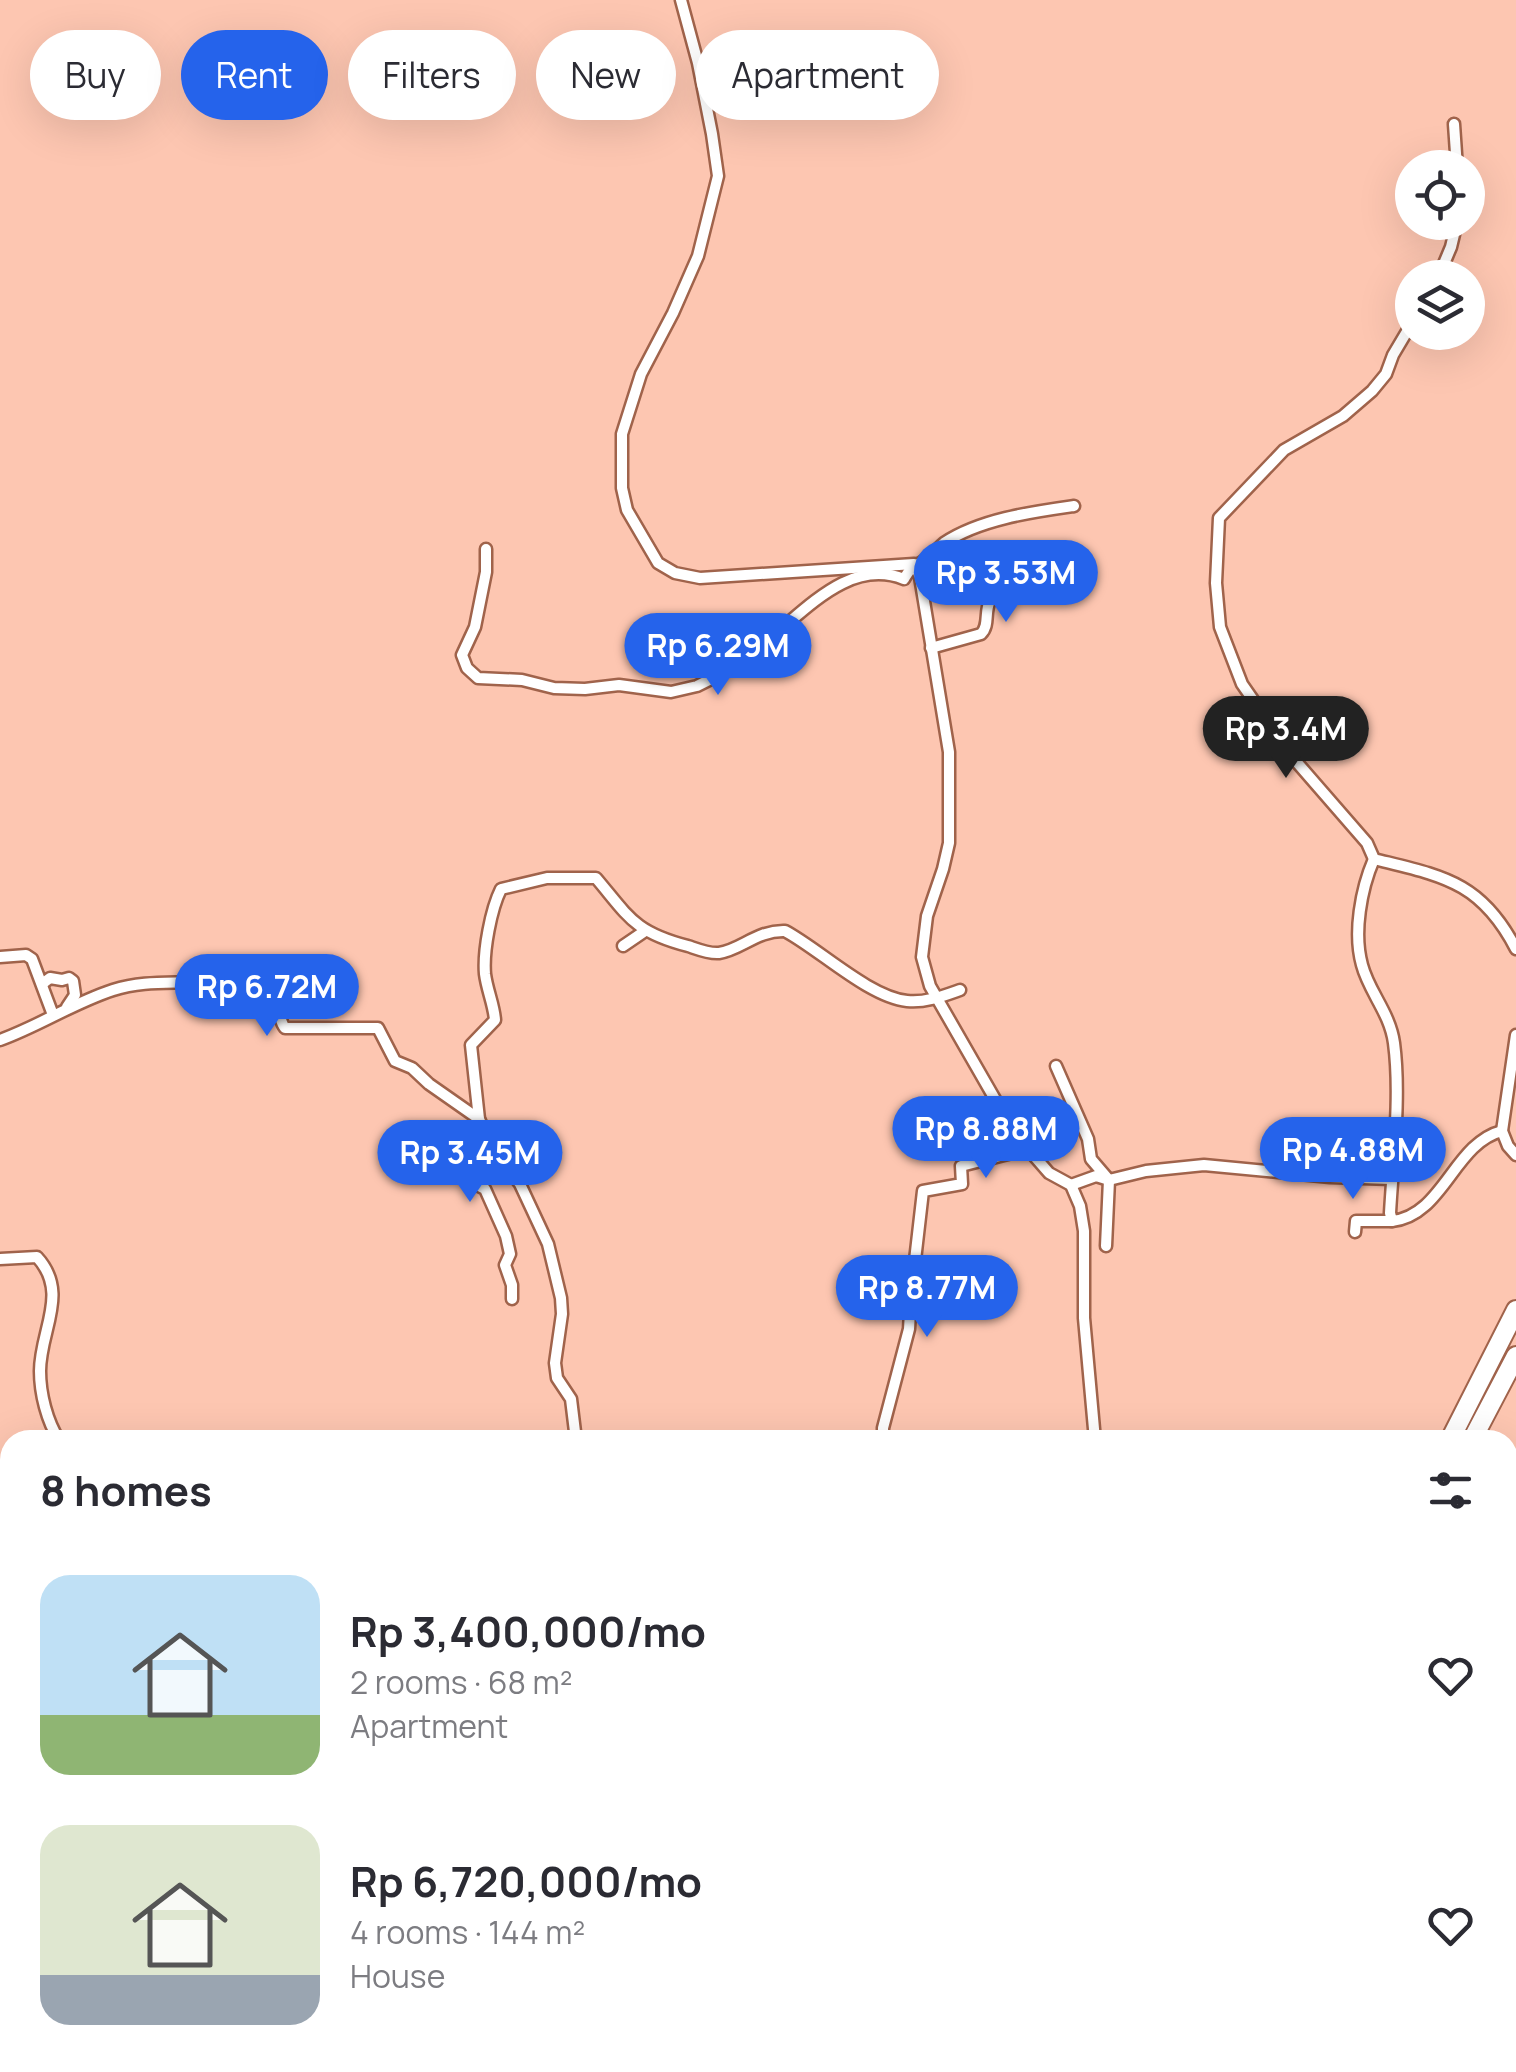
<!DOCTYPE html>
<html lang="en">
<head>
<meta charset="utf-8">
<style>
  :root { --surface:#fff; --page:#f7f7f7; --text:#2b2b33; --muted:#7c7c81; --accent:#2563eb }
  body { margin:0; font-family:Manrope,sans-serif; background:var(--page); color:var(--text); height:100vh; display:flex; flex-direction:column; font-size:38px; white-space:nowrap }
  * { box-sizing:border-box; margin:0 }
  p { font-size:32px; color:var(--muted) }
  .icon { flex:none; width:55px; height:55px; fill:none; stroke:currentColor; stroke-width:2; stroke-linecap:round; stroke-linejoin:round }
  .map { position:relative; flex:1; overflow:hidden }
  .drawer { position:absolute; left:0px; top:1430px; width:1518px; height:642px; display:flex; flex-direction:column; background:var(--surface); border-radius:30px 30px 0 0; box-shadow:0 10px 40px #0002 }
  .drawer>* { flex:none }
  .top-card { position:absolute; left:30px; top:30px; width:1000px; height:90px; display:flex; gap:20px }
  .controls { position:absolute; left:1395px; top:150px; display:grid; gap:20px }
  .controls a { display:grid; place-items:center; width:90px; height:90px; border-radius:50%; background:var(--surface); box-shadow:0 10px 40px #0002; font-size:50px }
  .price { position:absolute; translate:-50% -85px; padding:0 22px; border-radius:35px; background:var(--accent); color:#fff; font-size:32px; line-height:65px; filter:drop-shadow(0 2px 5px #0008) }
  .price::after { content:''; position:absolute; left:50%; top:60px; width:30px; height:22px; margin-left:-15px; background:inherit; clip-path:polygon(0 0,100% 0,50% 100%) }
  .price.on { background:#222; color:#fff }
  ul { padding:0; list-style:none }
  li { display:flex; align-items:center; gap:30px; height:250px; padding:0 40px }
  li span { display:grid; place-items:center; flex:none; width:280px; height:200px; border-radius:30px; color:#555 }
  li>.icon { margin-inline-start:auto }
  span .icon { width:120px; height:120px; fill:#fffc; stroke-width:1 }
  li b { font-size:42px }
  h2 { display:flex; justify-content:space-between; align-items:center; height:120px; padding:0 40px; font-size:42px }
  .tag { padding:0 35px; border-radius:45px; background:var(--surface); box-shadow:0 10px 40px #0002; font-size:35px; line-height:90px }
  .tag.on { background:var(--accent); color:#fff }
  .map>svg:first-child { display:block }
</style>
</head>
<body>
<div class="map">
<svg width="1516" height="2072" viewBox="0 0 1516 2072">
  <rect width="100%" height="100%" fill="#fdc6b1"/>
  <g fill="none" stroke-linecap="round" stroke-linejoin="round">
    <defs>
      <g id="minor">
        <path d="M681,0L698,63L712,134L718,176L698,256L673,313L641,374L622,434V488L627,510L658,563L675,573L700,578L914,564L920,577L949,752V843L943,869L927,916L922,957L930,986L1015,1134L1049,1173L1071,1185L1080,1206L1084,1231V1318L1095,1440"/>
        <path d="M1454,124L1457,168"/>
        <path d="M1438,278L1451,247L1457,222"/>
        <path d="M1412,323L1393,355L1386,374L1372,391L1343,416L1284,450L1219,518L1216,583L1220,627L1242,684L1294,759L1367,843L1374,859C1442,876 1481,881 1516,949"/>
        <path d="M486,549V572L475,627L462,655L467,668L478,678L522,680L554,688L585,689L619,685L671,692L697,686L713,678C731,663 751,652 770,638C808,608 851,558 904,579C913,563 914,569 926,559C933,555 938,548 944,543C980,519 1032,512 1074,506"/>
        <path d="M931,648L981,634C990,625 984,612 990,601L1069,564"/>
        <path d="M1374,859C1361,889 1353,933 1362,965C1369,992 1390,1013 1394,1043C1401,1096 1393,1159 1390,1213L1392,1221C1443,1216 1454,1143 1502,1131"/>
        <path d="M623,946L645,931"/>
        <path d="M0,957L26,955L32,959L53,1015"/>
        <path d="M42,984L50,978L62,980L69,978L73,981L75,995L67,1007"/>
        <path d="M1516,1035L1502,1131L1508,1146L1516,1155"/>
        <path d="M0,1040C39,1026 73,1003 113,990C151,978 185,986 221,979C233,977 252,963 265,971C280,980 275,1016 285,1028H378L395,1061L412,1068L429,1084L479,1119"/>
        <path d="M1056,1066L1088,1139L1091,1159L1109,1180L1106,1246"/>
        <path d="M491,1145L472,1154L471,1171L474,1179L477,1185L485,1189L506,1236L510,1254L505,1265L512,1285V1299"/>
        <path d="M1071,1185L1096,1176L1109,1180L1146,1171L1204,1165L1330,1177L1392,1179"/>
        <path d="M1355,1232L1356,1221H1392"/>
        <path d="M0,1259L37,1257C70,1293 40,1330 40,1371C40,1394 47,1421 59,1440"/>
        <path d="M576,1440L571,1399L557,1378L555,1363L562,1314L561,1298L548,1244L520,1184L491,1145L479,1119L471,1045L495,1020C494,1005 487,990 485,974C483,951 491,909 501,889L547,878H596C629,917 634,932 688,946C697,949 709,954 719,953C741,950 757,930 785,931C819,949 869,997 907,1001C925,1003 943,996 960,990"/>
        <path d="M700,1440L709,1438L733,1440"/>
        <path d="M883,1440V1428L909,1329L911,1295L923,1191L962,1184L961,1166L1016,1152L1018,1150L1016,1140"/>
        <path d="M1508,1767L1516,1768"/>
        <path d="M1508,2052L1516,2053"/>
        <path d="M1194,2062L1201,2072"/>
        <path d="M441,2072L443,2062"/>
        <path d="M607,2072L608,2062"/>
      </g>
      <g id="primary">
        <path d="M1508,1796L1516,1791"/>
        <path d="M1355,2072L1363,2062"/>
      </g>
      <g id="motorway">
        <path d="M1450,1440L1516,1310"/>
        <path d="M1472,1440L1516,1356"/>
        <path d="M1134,2072L1139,2062"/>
        <path d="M1156,2072L1161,2062"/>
      </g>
    </defs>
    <use href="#minor" stroke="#a0634b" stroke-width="15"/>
    <use href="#primary" stroke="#a0634b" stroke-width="20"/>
    <use href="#motorway" stroke="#a0634b" stroke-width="22"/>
    <use href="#minor" stroke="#fff" stroke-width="10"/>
    <use href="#primary" stroke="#fff" stroke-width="15"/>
    <use href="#motorway" stroke="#fff" stroke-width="18"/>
  </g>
</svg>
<div class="controls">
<a><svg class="icon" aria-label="locate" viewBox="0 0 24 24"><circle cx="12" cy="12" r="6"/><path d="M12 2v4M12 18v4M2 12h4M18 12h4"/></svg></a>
<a><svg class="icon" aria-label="layers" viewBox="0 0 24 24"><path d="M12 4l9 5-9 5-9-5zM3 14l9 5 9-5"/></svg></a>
</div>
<b class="price" style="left:1006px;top:625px">Rp 3.53M</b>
<b class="price" style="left:718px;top:698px">Rp 6.29M</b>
<b class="price on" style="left:1286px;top:781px">Rp 3.4M</b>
<b class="price" style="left:267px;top:1039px">Rp 6.72M</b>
<b class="price" style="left:986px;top:1181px">Rp 8.88M</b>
<b class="price" style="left:1353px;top:1202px">Rp 4.88M</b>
<b class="price" style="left:470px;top:1205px">Rp 3.45M</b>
<b class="price" style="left:927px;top:1340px">Rp 8.77M</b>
<div class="top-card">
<a class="tag">Buy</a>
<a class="tag on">Rent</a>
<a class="tag">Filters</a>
<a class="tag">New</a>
<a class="tag">Apartment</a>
</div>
<section class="drawer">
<h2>8 homes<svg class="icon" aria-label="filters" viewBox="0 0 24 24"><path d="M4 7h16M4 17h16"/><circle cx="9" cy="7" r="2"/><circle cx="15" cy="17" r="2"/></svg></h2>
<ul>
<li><span style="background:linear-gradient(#bfe0f5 70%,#8fb573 0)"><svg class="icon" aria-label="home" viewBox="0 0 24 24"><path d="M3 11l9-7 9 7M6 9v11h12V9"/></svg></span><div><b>Rp 3,400,000/mo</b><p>2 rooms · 68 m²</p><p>Apartment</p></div><svg class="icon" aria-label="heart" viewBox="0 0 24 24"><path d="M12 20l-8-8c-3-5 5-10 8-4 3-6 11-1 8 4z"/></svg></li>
<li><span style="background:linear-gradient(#dfe7d0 75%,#9aa5b1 0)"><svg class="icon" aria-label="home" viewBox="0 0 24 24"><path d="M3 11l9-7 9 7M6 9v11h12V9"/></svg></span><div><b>Rp 6,720,000/mo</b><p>4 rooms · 144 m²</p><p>House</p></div><svg class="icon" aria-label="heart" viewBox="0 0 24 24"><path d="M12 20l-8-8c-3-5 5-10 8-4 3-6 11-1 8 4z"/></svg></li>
</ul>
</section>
</div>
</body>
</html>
